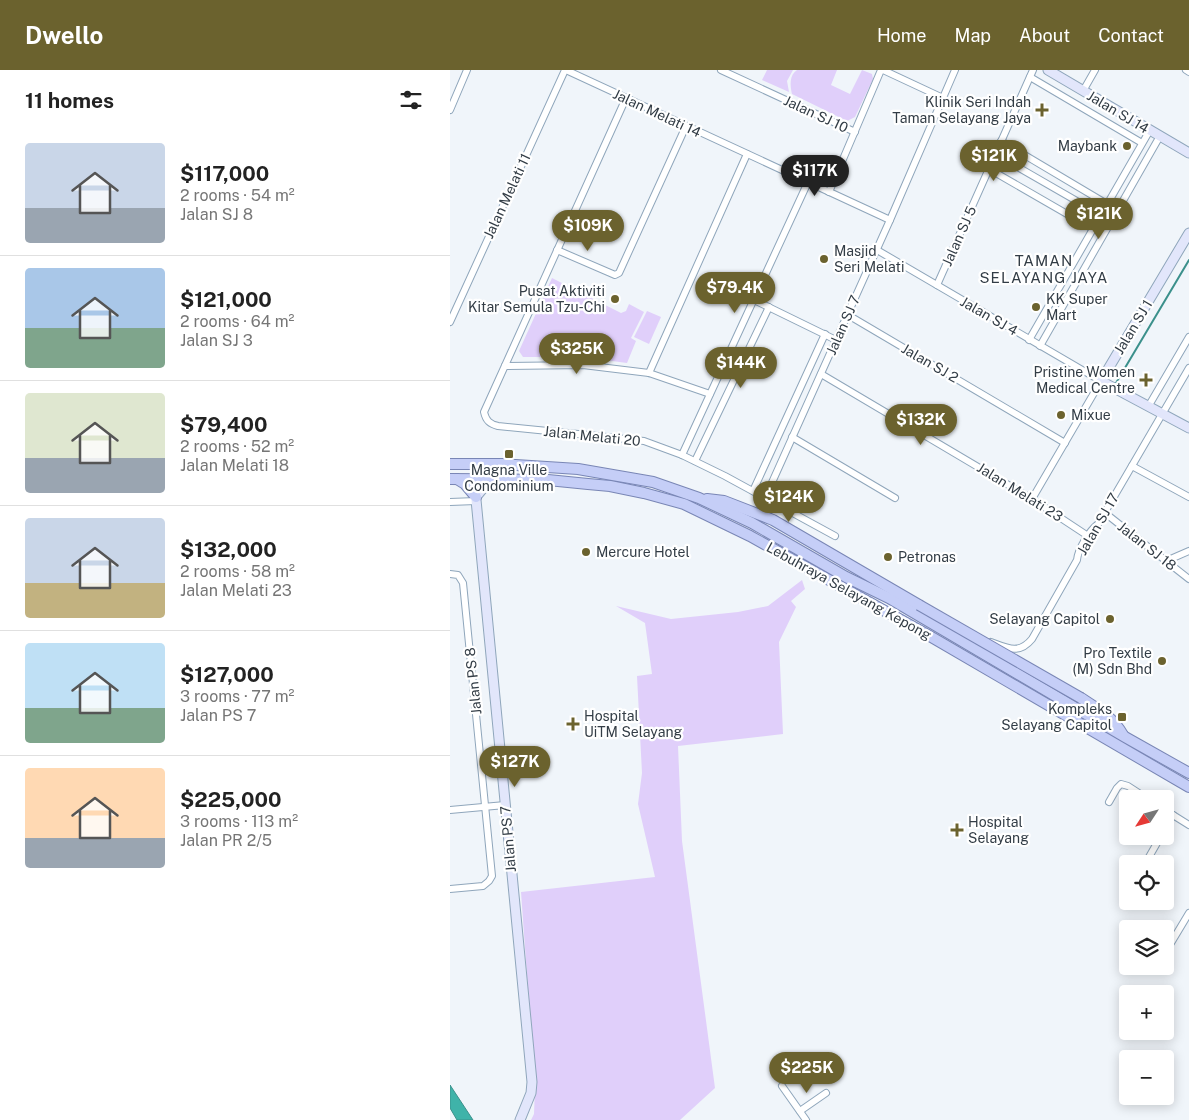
<!DOCTYPE html>
<html lang="en">
<head>
<meta charset="utf-8">
<style>
  :root { --surface:#fff; --page:#f6f6f6; --text:#222; --muted:#767676; --line:#e0e0e0; --accent:#6b622e }
  body { margin:0; font-family:"Public Sans",sans-serif; background:var(--page); color:var(--text); height:100vh; display:flex; flex-direction:column; font-size:19px; white-space:nowrap }
  * { box-sizing:border-box; margin:0 }
  p { font-size:16px; color:var(--muted) }
  .icon { flex:none; width:28px; height:28px; fill:none; stroke:currentColor; stroke-width:2; stroke-linecap:round; stroke-linejoin:round }
  .map { position:relative; flex:1; overflow:hidden }
  .side { display:flex; flex-direction:column; background:var(--surface); width:450px }
  .side>* { flex:none }
  .needle { width:32px; rotate:234deg }
  .buttons { position:absolute; left:669px; top:720px; display:grid; gap:10px }
  .buttons a { display:grid; place-items:center; width:55px; height:55px; border-radius:5px; background:var(--surface); box-shadow:0 2px 12px #0003; font-size:25px }
  .price { position:absolute; translate:-50% -42px; padding:0 11px; border-radius:18px; background:var(--accent); color:#fff; font-size:16px; line-height:32px; filter:drop-shadow(0 1px 2px #0008) }
  .price::after { content:''; position:absolute; left:50%; top:30px; width:15px; height:11px; margin-left:-8px; background:inherit; clip-path:polygon(0 0,100% 0,50% 100%) }
  .price.on { background:#222; color:#fff }
  ul { padding:0; list-style:none }
  li { display:flex; align-items:center; gap:15px; height:125px; padding:0 25px }
  li+li { border-top:1px solid var(--line) }
  li span { display:grid; place-items:center; flex:none; width:140px; height:100px; border-radius:5px; color:#555 }
  li>.icon { margin-inline-start:auto }
  span .icon { width:60px; height:60px; fill:#fffc; stroke-width:1 }
  li b { font-size:21px }
  h2 { display:flex; justify-content:space-between; align-items:center; height:60px; padding:0 25px; font-size:21px }
  header { display:flex; align-items:center; gap:30px; box-sizing:border-box; height:70px; padding:0 25px; background:var(--accent); color:#fff }
  header strong { font-size:24px }
  nav { display:flex; gap:28px; margin-inline-start:auto; font-size:18px }
  main { display:flex; flex:1; min-height:0 }
  .map>svg:first-child { display:block }
</style>
</head>
<body>
<header>
<strong>Dwello</strong>
<nav><a>Home</a><a>Map</a><a>About</a><a>Contact</a></nav>
</header>
<main>
<section class="side">
<h2>11 homes<svg class="icon" aria-label="filters" viewBox="0 0 24 24"><path d="M4 7h16M4 17h16"/><circle cx="9" cy="7" r="2"/><circle cx="15" cy="17" r="2"/></svg></h2>
<ul>
<li><span style="background:linear-gradient(#c9d6e8 65%,#9aa5b1 0)"><svg class="icon" aria-label="home" viewBox="0 0 24 24"><path d="M3 11l9-7 9 7M6 9v11h12V9"/></svg></span><div><b>$117,000</b><p>2 rooms · 54 m²</p><p>Jalan SJ 8</p></div></li>
<li><span style="background:linear-gradient(#a9c7e8 60%,#7fa58c 0)"><svg class="icon" aria-label="home" viewBox="0 0 24 24"><path d="M3 11l9-7 9 7M6 9v11h12V9"/></svg></span><div><b>$121,000</b><p>2 rooms · 64 m²</p><p>Jalan SJ 3</p></div></li>
<li><span style="background:linear-gradient(#dfe7d0 65%,#9aa5b1 0)"><svg class="icon" aria-label="home" viewBox="0 0 24 24"><path d="M3 11l9-7 9 7M6 9v11h12V9"/></svg></span><div><b>$79,400</b><p>2 rooms · 52 m²</p><p>Jalan Melati 18</p></div></li>
<li><span style="background:linear-gradient(#c9d6e8 65%,#c2b280 0)"><svg class="icon" aria-label="home" viewBox="0 0 24 24"><path d="M3 11l9-7 9 7M6 9v11h12V9"/></svg></span><div><b>$132,000</b><p>2 rooms · 58 m²</p><p>Jalan Melati 23</p></div></li>
<li><span style="background:linear-gradient(#bfe0f5 65%,#7fa58c 0)"><svg class="icon" aria-label="home" viewBox="0 0 24 24"><path d="M3 11l9-7 9 7M6 9v11h12V9"/></svg></span><div><b>$127,000</b><p>3 rooms · 77 m²</p><p>Jalan PS 7</p></div></li>
<li><span style="background:linear-gradient(#ffd9b3 70%,#9aa5b1 0)"><svg class="icon" aria-label="home" viewBox="0 0 24 24"><path d="M3 11l9-7 9 7M6 9v11h12V9"/></svg></span><div><b>$225,000</b><p>3 rooms · 113 m²</p><p>Jalan PR 2/5</p></div></li>
</ul>
</section>
<div class="map">
<svg width="739" height="1050" viewBox="0 0 739 1050">
  <rect width="100%" height="100%" fill="#f0f5fa"/>
  <g fill="#e0cffa">
    <path d="M317,0H343L337,11L339,22L312,10Z"/>
    <path d="M347,0H387L381,15L400,24L412,0L422,4L423,9L405,47L397,51L342,24C340,16 339,5 347,0Z"/>
    <path d="M102,208L171,243L176,241L179,234L194,242L181,268L186,271L177,293L132,287H73L69,281Z"/>
    <path d="M197,241L211,247L199,274L184,267Z"/>
    <path d="M352,510L355,519L341,531L346,537L329,572L333,664L228,676L232,771L265,1018L230,1050H81L84,1044L85,1017L71,822L205,807L188,734L192,703L187,606L202,604L195,553L166,536L221,549L288,542L318,536Z"/>
  </g>
  <path fill="#3fb3a9" stroke="#3b908b" d="M0,1015L23,1050H7L0,1038Z"/>
  <g fill="none" stroke-linecap="round" stroke-linejoin="round">
    <path stroke="#3b908b" stroke-width="2" d="M666,313L739,190"/>
    <defs>
      <g id="street">
        <path d="M116,0L440,150"/>
        <path d="M271,0L405,62"/>
        <path d="M433,0L493,28"/>
        <path d="M736,0L739,2"/>
        <path d="M580,7L692,73"/>
        <path d="M633,21L645,0"/>
        <path d="M176,28L34,342C36,351 40,354 48,356L138,365L194,371L232,385L275,406L385,466"/>
        <path d="M0,40L17,0"/>
        <path d="M551,71L657,134"/>
        <path d="M545,84L651,145"/>
        <path d="M539,99L643,159"/>
        <path d="M379,122L431,0"/>
        <path d="M107,180L165,205L169,203L236,56"/>
        <path d="M427,180L651,311L582,429"/>
        <path d="M487,215L583,0"/>
        <path d="M304,230L386,270"/>
        <path d="M398,245L615,373"/>
        <path d="M0,252L115,0"/>
        <path d="M579,270L700,60"/>
        <path d="M590,276L710,66"/>
        <path d="M55,296L133,295L199,303L260,324"/>
        <path d="M199,303L297,84"/>
        <path d="M371,304L582,429L638,466"/>
        <path d="M698,337L739,267"/>
        <path d="M342,367L445,428"/>
        <path d="M232,385L358,112"/>
        <path d="M245,391L319,237"/>
        <path d="M682,396L739,427"/>
        <path d="M303,421L375,264"/>
        <path d="M315,428L440,150L505,0"/>
        <path d="M0,432L26,431"/>
        <path d="M655,443L739,509"/>
        <path d="M716,491L739,481"/>
        <path d="M0,504L8,505L13,513L42,806L39,811L33,816L0,819"/>
        <path d="M541,572C557,578 569,585 582,569L627,490C628,479 639,461 648,454L739,298"/>
        <path d="M659,732L667,718L671,714L678,716L698,729"/>
        <path d="M0,740L55,735"/>
        <path d="M715,740L739,755"/>
        <path d="M715,759L723,745"/>
        <path d="M695,794L711,766"/>
        <path d="M715,883L739,843"/>
        <path d="M332,1016L356,1050"/>
        <path d="M350,1041L376,1023"/>
      </g>
      <g id="secondary">
        <path d="M598,0L739,83"/>
        <path d="M739,163L651,311L739,358"/>
        <path d="M24,409L82,1012L81,1023L70,1050"/>
        <path d="M26,427L35,416L43,410"/>
      </g>
      <g id="primary">
        <path d="M0,394H52L128,399L203,412L249,428L302,453L396,507L439,528L675,667L739,703"/>
        <path d="M0,409L98,410L138,414L160,416L194,423L234,434L300,466L478,565L739,717"/>
        <path d="M7,409L15,414L26,427"/>
        <path d="M257,429L274,431L323,450L469,535"/>
        <path d="M631,628C649,640 662,646 673,665"/>
      </g>
    </defs>
    <use href="#street" stroke="#8fa6bb" stroke-width="8"/>
    <use href="#secondary" stroke="#8fa6bb" stroke-width="11"/>
    <use href="#primary" stroke="#7986b5" stroke-width="12"/>
    <use href="#street" stroke="#fff" stroke-width="6"/>
    <use href="#secondary" stroke="#e2e6fb" stroke-width="9"/>
    <use href="#primary" stroke="#c5cef7" stroke-width="10"/>
    <defs>
      <path id="primary-bridge" d="M469,535L631,628"/>
    </defs>
    <use href="#primary-bridge" stroke="#7986b5" stroke-width="12" stroke-linecap="butt"/>
    <use href="#primary-bridge" stroke="#c5cef7" stroke-width="10"/>
  </g>
  <g fill="#6b622e" stroke="#fff" stroke-width="2">
    <path d="M589.5 32.5h5v5h5v5h-5v5h-5v-5h-5v-5h5z"/>
    <circle cx="677" cy="76" r="5"/>
    <circle cx="374" cy="189" r="5"/>
    <circle cx="165" cy="229" r="5"/>
    <circle cx="586" cy="237" r="5"/>
    <path d="M693.5 302.5h5v5h5v5h-5v5h-5v-5h-5v-5h5z"/>
    <circle cx="611" cy="345" r="5"/>
    <rect x="54" y="379" width="10" height="10" rx="2.5"/>
    <circle cx="136" cy="482" r="5"/>
    <circle cx="438" cy="487" r="5"/>
    <circle cx="660" cy="549" r="5"/>
    <circle cx="712" cy="591" r="5"/>
    <rect x="667" y="642" width="10" height="10" rx="2.5"/>
    <path d="M120.5 646.5h5v5h5v5h-5v5h-5v-5h-5v-5h5z"/>
    <path d="M504.5 752.5h5v5h5v5h-5v5h-5v-5h-5v-5h5z"/>
  </g>
  <g text-anchor="middle" dominant-baseline="central" stroke-width="4.5" stroke-linejoin="round" paint-order="stroke">
    <g font-size="14" fill="#333d46" stroke="#fff" text-anchor="end">
      <text x="581" y="32">Klinik Seri Indah<tspan x="581" dy="16">Taman Selayang Jaya</tspan></text>
      <text x="667" y="76">Maybank</text>
      <text x="384" y="181" text-anchor="start">Masjid<tspan x="384" dy="16">Seri Melati</tspan></text>
      <text x="155" y="221">Pusat Aktiviti<tspan x="155" dy="16">Kitar Semula Tzu-Chi</tspan></text>
      <text x="596" y="229" text-anchor="start">KK Super<tspan x="596" dy="16">Mart</tspan></text>
      <text x="685" y="302">Pristine Women<tspan x="685" dy="16">Medical Centre</tspan></text>
      <text x="621" y="345" text-anchor="start">Mixue</text>
      <text x="59" y="400" text-anchor="middle">Magna Ville<tspan x="59" dy="16">Condominium</tspan></text>
      <text x="146" y="482" text-anchor="start">Mercure Hotel</text>
      <text x="448" y="487" text-anchor="start">Petronas</text>
      <text x="650" y="549">Selayang Capitol</text>
      <text x="702" y="583">Pro Textile<tspan x="702" dy="16">(M) Sdn Bhd</tspan></text>
      <text x="662" y="639">Kompleks<tspan x="662" dy="16">Selayang Capitol</tspan></text>
      <text x="134" y="646" text-anchor="start">Hospital<tspan x="134" dy="16">UiTM Selayang</tspan></text>
      <text x="518" y="752" text-anchor="start">Hospital<tspan x="518" dy="16">Selayang</tspan></text>
    </g>
    <g font-size="14" fill="#333d46" stroke="#fff">
      <text transform="translate(668 42) rotate(31)">Jalan SJ 14</text>
      <text transform="translate(207 43) rotate(25)">Jalan Melati 14</text>
      <text transform="translate(366 44) rotate(25)">Jalan SJ 10</text>
      <text transform="translate(57 126) rotate(-65)">Jalan Melati 11</text>
      <text transform="translate(509 166) rotate(-66)">Jalan SJ 5</text>
      <text transform="translate(539 246) rotate(30)">Jalan SJ 4</text>
      <text transform="translate(393 255) rotate(-66)">Jalan SJ 7</text>
      <text transform="translate(683 257) rotate(-59)">Jalan SJ 1</text>
      <text transform="translate(480 293) rotate(30)">Jalan SJ 2</text>
      <text transform="translate(142 366) rotate(6)">Jalan Melati 20</text>
      <text transform="translate(570 422) rotate(32)">Jalan Melati 23</text>
      <text transform="translate(648 454) rotate(-60)">Jalan SJ 17</text>
      <text transform="translate(697 476) rotate(38)">Jalan SJ 18</text>
      <text transform="translate(399 521) rotate(29)">Lebuhraya Selayang Kepong</text>
      <text transform="translate(23 611) rotate(-96)">Jalan PS 8</text>
      <text transform="translate(58 769) rotate(-95)">Jalan PS 7</text>
    </g>
    <g font-size="15" letter-spacing="1" fill="#333d46" stroke="#fff">
      <text x="594" y="190">TAMAN<tspan x="594" dy="17">SELAYANG JAYA</tspan></text>
    </g>
  </g>
</svg>
<div class="buttons">
<a><svg class="needle" viewBox="-14 -14 28 28"><path d="M0-13l5 13h-10z" fill="#e53935"/><path d="M0 13l5-13h-10z" fill="#767676"/></svg></a>
<a><svg class="icon" aria-label="locate" viewBox="0 0 24 24"><circle cx="12" cy="12" r="6"/><path d="M12 2v4M12 18v4M2 12h4M18 12h4"/></svg></a>
<a><svg class="icon" aria-label="layers" viewBox="0 0 24 24"><path d="M12 4l9 5-9 5-9-5zM3 14l9 5 9-5"/></svg></a>
<a>+</a>
<a>−</a>
</div>
<b class="price" style="left:544px;top:112px">$121K</b>
<b class="price on" style="left:365px;top:127px">$117K</b>
<b class="price" style="left:649px;top:170px">$121K</b>
<b class="price" style="left:138px;top:182px">$109K</b>
<b class="price" style="left:285px;top:244px">$79.4K</b>
<b class="price" style="left:127px;top:305px">$325K</b>
<b class="price" style="left:291px;top:319px">$144K</b>
<b class="price" style="left:471px;top:376px">$132K</b>
<b class="price" style="left:339px;top:453px">$124K</b>
<b class="price" style="left:65px;top:718px">$127K</b>
<b class="price" style="left:357px;top:1024px">$225K</b>
</div>
</main>
</body>
</html>
